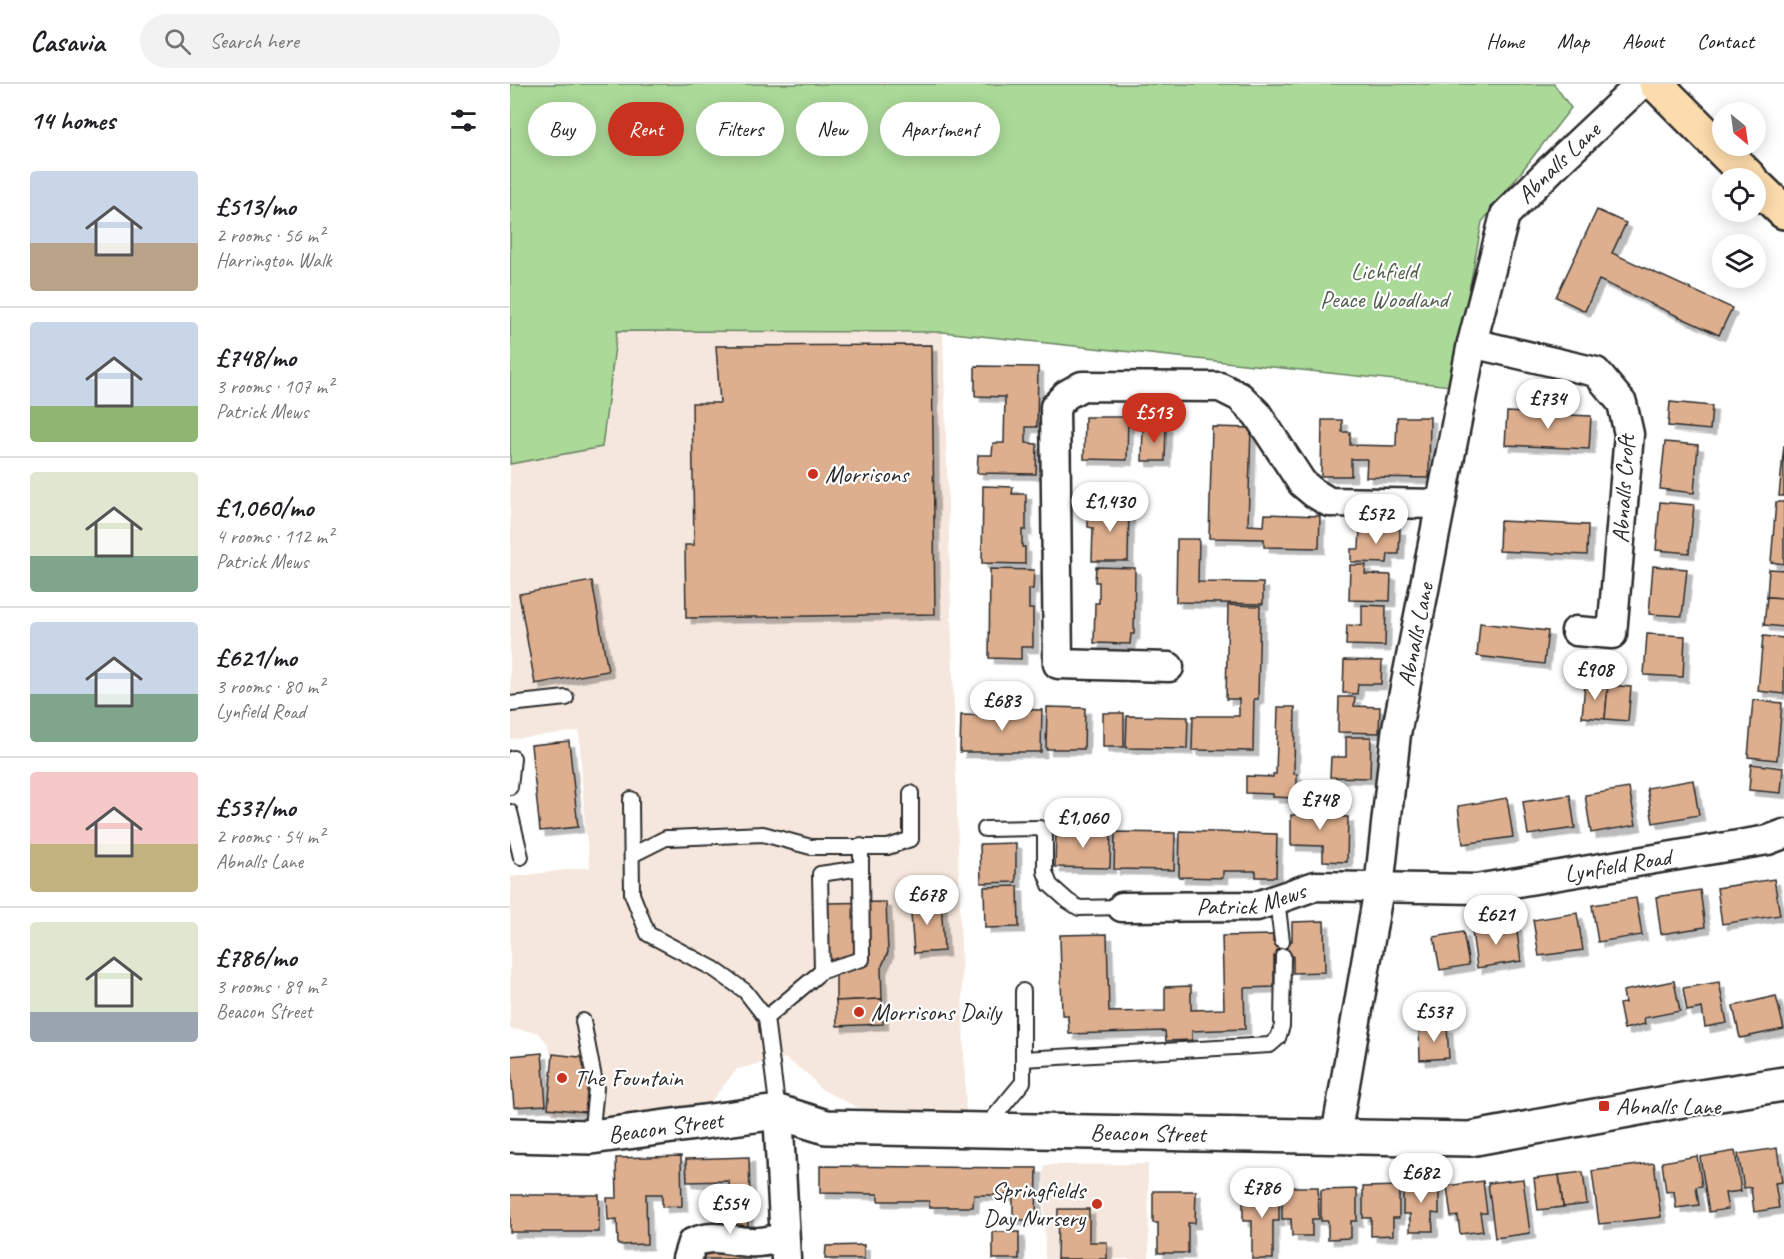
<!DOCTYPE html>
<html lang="en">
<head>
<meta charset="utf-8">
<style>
  :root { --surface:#fff; --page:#f2f2f2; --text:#202124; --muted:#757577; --line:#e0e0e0; --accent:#c8321e }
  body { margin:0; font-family:Caveat,sans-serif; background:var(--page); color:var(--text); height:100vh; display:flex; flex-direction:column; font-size:22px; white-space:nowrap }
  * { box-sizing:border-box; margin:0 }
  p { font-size:20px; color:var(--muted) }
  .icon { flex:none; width:33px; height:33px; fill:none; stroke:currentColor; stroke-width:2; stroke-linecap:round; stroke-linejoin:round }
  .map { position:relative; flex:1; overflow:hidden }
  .side { display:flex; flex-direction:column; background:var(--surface); width:510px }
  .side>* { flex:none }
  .guide { position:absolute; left:18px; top:18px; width:570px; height:54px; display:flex; gap:12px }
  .needle { width:39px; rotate:151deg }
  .fabs { position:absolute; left:1202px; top:18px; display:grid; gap:12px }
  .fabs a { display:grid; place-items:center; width:54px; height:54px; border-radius:50%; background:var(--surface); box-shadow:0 3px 15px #0003; font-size:30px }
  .price { position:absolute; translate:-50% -51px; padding:0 14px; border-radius:21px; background:#fff; color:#222; font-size:20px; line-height:39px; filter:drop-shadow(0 2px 3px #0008) }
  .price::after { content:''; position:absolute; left:50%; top:36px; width:18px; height:14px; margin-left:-9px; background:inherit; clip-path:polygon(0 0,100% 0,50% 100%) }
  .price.current { background:var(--accent); color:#fff }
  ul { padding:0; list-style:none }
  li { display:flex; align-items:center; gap:18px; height:150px; padding:0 30px }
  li+li { border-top:2px solid var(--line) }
  li span { display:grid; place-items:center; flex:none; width:168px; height:120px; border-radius:6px; color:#555 }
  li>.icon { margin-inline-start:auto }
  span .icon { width:72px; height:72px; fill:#fffc; stroke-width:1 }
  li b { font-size:26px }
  h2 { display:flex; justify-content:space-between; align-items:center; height:72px; padding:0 30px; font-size:26px }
  .tag { padding:0 21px; border-radius:27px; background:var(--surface); box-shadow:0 3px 15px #0003; font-size:21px; line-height:54px }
  .tag.current { background:var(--accent); color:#fff }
  header { display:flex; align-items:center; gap:36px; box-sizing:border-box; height:84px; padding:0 30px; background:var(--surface); border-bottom:2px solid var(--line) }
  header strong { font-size:28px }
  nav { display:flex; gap:33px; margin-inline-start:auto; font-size:21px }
  .search { width:420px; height:54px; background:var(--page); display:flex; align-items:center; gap:15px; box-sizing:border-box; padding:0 21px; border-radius:33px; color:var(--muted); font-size:22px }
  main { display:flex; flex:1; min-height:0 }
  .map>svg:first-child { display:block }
</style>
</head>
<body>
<header>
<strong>Casavia</strong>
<div class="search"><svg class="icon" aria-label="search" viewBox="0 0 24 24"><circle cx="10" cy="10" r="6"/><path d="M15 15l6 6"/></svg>Search here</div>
<nav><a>Home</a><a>Map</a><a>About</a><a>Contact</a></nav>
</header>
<main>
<section class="side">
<h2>14 homes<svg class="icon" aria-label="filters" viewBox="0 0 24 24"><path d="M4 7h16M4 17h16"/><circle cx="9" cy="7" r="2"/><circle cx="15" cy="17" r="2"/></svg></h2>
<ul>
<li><span style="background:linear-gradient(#c9d6e8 60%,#b9a48a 0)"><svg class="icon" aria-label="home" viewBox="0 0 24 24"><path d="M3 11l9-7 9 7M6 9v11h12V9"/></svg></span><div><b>£513/mo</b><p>2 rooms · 56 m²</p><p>Harrington Walk</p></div></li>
<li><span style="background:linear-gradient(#c9d6e8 70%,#8fb573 0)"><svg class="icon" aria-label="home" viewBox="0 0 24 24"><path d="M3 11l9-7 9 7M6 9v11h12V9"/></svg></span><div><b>£748/mo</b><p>3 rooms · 107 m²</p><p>Patrick Mews</p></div></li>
<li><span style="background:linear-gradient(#dfe7d0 70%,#7fa58c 0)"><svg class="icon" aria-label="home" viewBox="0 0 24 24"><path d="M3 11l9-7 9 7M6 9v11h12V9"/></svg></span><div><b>£1,060/mo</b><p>4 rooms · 112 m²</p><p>Patrick Mews</p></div></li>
<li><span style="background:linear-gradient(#c9d6e8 60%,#7fa58c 0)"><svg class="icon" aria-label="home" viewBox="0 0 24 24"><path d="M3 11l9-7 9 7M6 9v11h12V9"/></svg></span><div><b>£621/mo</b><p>3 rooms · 80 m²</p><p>Lynfield Road</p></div></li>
<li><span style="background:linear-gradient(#f6c9c9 60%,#c2b280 0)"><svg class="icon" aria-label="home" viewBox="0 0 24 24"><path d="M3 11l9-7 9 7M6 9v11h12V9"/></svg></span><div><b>£537/mo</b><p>2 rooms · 54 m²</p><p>Abnalls Lane</p></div></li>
<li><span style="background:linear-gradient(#dfe7d0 75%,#9aa5b1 0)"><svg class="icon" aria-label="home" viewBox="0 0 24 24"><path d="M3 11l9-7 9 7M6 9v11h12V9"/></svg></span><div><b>£786/mo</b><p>3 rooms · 89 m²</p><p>Beacon Street</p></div></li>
</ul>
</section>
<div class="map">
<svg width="1274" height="1175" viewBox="0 0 1274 1175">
  <defs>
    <filter id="shadow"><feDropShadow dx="5.5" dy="5.5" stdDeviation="0" flood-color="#0004"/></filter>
  </defs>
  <rect width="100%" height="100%" fill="#fff"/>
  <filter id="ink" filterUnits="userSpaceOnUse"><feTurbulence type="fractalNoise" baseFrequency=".0167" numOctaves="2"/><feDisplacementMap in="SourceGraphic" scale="12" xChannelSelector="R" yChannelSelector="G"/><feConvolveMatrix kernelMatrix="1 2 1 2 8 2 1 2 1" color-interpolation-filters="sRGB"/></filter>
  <g filter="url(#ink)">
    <g fill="#f5e7dd">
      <path d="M90,229L433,248L456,1035L385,1034L345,1022L309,1004L300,992L275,974L227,985L202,1016L181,1035L40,1029L43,977L37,959L28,948L0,945V793L80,783L75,742L69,647L0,655V368L97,345L78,242Z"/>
      <path d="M638,1080L639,1175H535L534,1081Z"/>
    </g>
    <path fill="#aad998" stroke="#6a8262" stroke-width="1.5" d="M0,0H1044L1061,24L972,138L941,302L433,248L107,247L92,363L0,380Z"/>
    <g fill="#deaf8f" stroke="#2b2b2b" stroke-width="1.5" filter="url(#shadow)">
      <path d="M1087,126L1116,139L1102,169L1222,224L1209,251L1089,196L1075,227L1046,213Z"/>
      <path d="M422,261L425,530L176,534L175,461H184L182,319H210L206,262Z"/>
      <path d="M465,282L528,283L527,343H516V359L527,360L526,390L467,389L468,371H482L483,359H494L495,313L465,312Z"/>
      <path d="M1160,318L1202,322L1200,346L1158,342Z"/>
      <path d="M997,328L1081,332L1079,365L995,361Z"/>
      <path d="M575,333H618L617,376L574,375Z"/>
      <path d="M887,333H920L919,394L856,393L857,375H841V392H811L812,336H832V348H840V361L886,362Z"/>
      <path d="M633,342H656L655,377H632Z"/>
      <path d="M702,343L741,344L738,441L754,442L755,430L810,432L809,464L754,463V455L699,454Z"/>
      <path d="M1155,358L1188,361L1184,409L1150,405Z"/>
      <path d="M1274,361V412H1269Z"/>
      <path d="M473,402L503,403L502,410H516V446H512V463H515V480L472,479Z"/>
      <path d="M1150,418L1184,421L1179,469L1146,466Z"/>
      <path d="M1266,418H1274V480L1261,478Z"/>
      <path d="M578,423H619L618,477H582L583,444L578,443Z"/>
      <path d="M990,437L1078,441L1077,471L989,467Z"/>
      <path d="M850,444L890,445L889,470H878L877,479L841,478V465H849Z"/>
      <path d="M667,455H689L688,498L753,499V520L666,518Z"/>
      <path d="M840,481H856L855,490L881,491L880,517L839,516Z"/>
      <path d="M1143,482L1177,485L1172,532L1139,530Z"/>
      <path d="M586,483L625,484L624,550H621L620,560L584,559L585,519H589V498H585Z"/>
      <path d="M480,485L524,486L523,505H519V525H523V563H511V575L479,574Z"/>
      <path d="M1259,485L1274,486V514L1257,513Z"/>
      <path d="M82,497L98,587L25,600L9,510Z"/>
      <path d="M1257,513L1274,514V543L1254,541Z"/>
      <path d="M718,521L750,522L748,615H744L743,667L682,666L683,632H729V615H716Z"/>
      <path d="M852,521L876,522L875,562L836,561L837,541L852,542Z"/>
      <path d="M970,539L1038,547L1034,580L967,572Z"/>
      <path d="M1137,550L1175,552L1173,593L1134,591Z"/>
      <path d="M1253,552L1274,554V610L1248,607Z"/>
      <path d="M834,576L872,577L871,600H848L847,610L833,609Z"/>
      <path d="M1075,599L1098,601L1095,635L1072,633Z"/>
      <path d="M1098,601L1121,603L1118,637L1095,635Z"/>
      <path d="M829,613H845L844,622L870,623L869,649L828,648Z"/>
      <path d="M1243,616L1272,619L1267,676L1238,673Z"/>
      <path d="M537,623L575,624L574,665H536Z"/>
      <path d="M768,623H785L784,690H787V714L763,713V710L736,709V692L763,693V690H766Z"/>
      <path d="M490,625L532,626L531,668H450L451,631L490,632Z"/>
      <rect x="593" y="629" width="21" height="34"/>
      <path d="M617,632L678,633L677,665L616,664Z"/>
      <path d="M836,653H861L860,694L820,693L821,673H836Z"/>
      <path d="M59,657L68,743L30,747L21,661Z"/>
      <path d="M1241,680L1273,684L1271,709L1239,706Z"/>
      <path d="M1183,696L1189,731L1143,739L1137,704Z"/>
      <path d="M1119,704L1126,741L1081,749L1075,711Z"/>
      <path d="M1060,711L1065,744L1018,751L1013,718Z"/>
      <path d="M997,714L1003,753L953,760L948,722Z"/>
      <path d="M786,718L815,719L814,732L838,733L837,778L813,777V762L781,761V731H785Z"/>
      <path d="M546,746L601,747L600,784L545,783Z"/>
      <path d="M670,747L767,750L766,793H746V787H713V794L669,793Z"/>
      <path d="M605,748L665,749L664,786L604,785Z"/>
      <path d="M506,759V798L471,799L470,760Z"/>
      <path d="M1264,795L1270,831L1212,840L1207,804Z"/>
      <path d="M508,802L509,843L475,844L474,803Z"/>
      <path d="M1190,806L1195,843L1151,850L1146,813Z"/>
      <path d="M1126,814L1132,851L1088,858L1082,821Z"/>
      <path d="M431,815L434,867L404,869L400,817Z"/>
      <path d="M376,818L378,868L371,884L372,915L326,917V891L318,872L316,819Z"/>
      <path d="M1067,829L1073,866L1029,872L1023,836Z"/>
      <path d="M814,837L815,888L783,889V872H764V903L734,904L735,945L682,947V956L656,957L655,947L559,950L558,931H552L550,851L597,850L599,928L655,927V903L681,902V926L714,925L712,852L763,851V857H782V838Z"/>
      <path d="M1006,841L1011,877L967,884L962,847Z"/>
      <path d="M953,848L959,881L930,886L924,853Z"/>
      <path d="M1164,897L1170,927L1134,934L1135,940L1114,945L1109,920L1115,919L1113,907Z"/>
      <path d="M1209,898L1217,939L1195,943L1192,924L1177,927L1173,904Z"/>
      <path d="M1266,912L1274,945L1230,954L1223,922Z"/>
      <path d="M372,915L373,940L327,942L326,917Z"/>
      <path d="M937,943L939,974L910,976L909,944Z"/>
      <path d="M32,969L36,1021L4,1023L0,972Z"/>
      <path d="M43,970L78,974L79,988L75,1028L38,1024Z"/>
      <path d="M1267,1064L1272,1098L1265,1099L1269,1124L1244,1128L1241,1103L1234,1104L1228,1070Z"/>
      <path d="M1225,1067L1231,1107L1215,1109L1218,1125L1199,1128L1190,1073Z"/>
      <path d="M171,1072L172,1122L152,1123V1110H136L137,1160L108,1161L107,1135L98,1136L97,1114H107L106,1074Z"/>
      <path d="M1187,1072L1192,1102L1186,1103L1189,1121L1166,1124L1164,1107L1156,1108L1152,1078Z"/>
      <path d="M239,1073L240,1114L220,1115L219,1097L177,1098L176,1075Z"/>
      <path d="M1144,1079L1151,1133L1089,1140L1082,1087Z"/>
      <path d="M310,1082L527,1084L526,1136H503V1111H464L463,1123H419V1117H368V1110L310,1109Z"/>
      <path d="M1073,1088L1077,1120L1053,1123L1049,1091Z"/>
      <path d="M1049,1091L1053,1123L1028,1126L1024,1094Z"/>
      <path d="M1013,1095L1020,1149L985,1154L978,1099Z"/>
      <path d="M973,1097L977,1129H970L973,1147L950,1150L948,1132L941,1133L937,1102Z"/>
      <path d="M893,1098H929V1130L922,1129L923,1147H900V1130H893Z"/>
      <path d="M889,1102V1134H883V1151L861,1152V1134H853V1103Z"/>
      <path d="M772,1103H808L809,1135H802V1152H782L781,1135H772Z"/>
      <path d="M733,1105H769V1137H763V1175H742V1137H733Z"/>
      <path d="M847,1105V1137H841V1154L818,1155V1137H811V1106Z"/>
      <path d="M643,1107H686L685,1139H678V1169H648V1139H643Z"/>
      <rect x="0" y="1111" width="89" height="37"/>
      <path d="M237,1118L239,1175H188L187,1159L216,1158L215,1139H210V1119Z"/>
      <path d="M548,1125H579V1158H597V1175H547Z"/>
      <rect x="483" y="1148" width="26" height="27"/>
      <path d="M354,1161V1175H315L316,1162Z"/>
    </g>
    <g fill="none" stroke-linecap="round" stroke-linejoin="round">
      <defs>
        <g id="service">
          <path d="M0,620L56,614"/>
          <path d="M0,703L3,674"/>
          <path d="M121,715L122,810L138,850L204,885L235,907L256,934L268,1028"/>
          <path d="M0,728L11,773"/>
          <path d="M475,745L530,744L535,750V788L540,801L558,817L569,824L612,823"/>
          <path d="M122,771L156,754H161L253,750L301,763H378L401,755V709"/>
          <path d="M767,815L772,857"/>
          <path d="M312,887L352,875L351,784"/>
          <path d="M256,934L312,887L310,790L351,784V762"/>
          <path d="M73,937L86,1004L81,1053"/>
          <path d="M513,975L760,961L768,954L772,942L773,872"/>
          <path d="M475,1044L513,998V907"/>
        </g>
        <g id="minor">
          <path d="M962,259L1086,288L1112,319L1119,350L1102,550L1066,547"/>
          <path d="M659,583L548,580L545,323L556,311L572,302L710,303L730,313L747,330L792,399L804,409L819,418L930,420"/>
          <path id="s1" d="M612,823L747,822L805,802L966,805L1258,756L1274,750"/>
          <path d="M268,1028L276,1175"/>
          <path id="s2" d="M826,1052L869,804L886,650L962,259L995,131L1042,84L1131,0"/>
          <path d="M177,1175L182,1159C205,1149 217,1157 240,1158C251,1159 263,1156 274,1154"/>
        </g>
        <g id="tertiary">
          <path id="s3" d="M0,1051L81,1053L268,1028L316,1043L960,1055L1178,1015L1274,1000"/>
        </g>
        <g id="trunk">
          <path d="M1146,0L1240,94"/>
          <path d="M1245,100L1274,128"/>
        </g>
      </defs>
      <use href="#service" stroke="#2b2b2b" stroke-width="18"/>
      <use href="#minor" stroke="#2b2b2b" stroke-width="33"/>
      <use href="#tertiary" stroke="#2b2b2b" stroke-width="38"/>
      <use href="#trunk" stroke="#2b2b2b" stroke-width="38"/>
      <use href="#service" stroke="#fff" stroke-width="14"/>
      <use href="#minor" stroke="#fff" stroke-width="28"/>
      <use href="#tertiary" stroke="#fff" stroke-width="33"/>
      <use href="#trunk" stroke="#fcdcac" stroke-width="33"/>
    </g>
  </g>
  <g fill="#c8321e" stroke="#fff" stroke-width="2">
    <circle cx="303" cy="390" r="6"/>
    <circle cx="349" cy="928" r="6"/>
    <circle cx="52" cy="994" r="6"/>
    <rect x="1088" y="1016" width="12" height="12" rx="3"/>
    <circle cx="587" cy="1120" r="6"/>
  </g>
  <g text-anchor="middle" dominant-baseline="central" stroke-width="4.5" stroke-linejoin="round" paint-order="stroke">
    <g font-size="24" fill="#2b2b2b" stroke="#fff">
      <text stroke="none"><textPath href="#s2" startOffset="1012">Abnalls Lane</textPath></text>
      <text transform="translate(1113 405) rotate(-87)">Abnalls Croft</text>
      <text stroke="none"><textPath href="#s2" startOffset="508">Abnalls Lane</textPath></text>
      <text stroke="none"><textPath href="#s1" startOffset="501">Lynfield Road</textPath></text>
      <text stroke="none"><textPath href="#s1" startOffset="130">Patrick Mews</textPath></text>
      <text stroke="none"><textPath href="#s3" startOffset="156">Beacon Street</textPath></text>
      <text stroke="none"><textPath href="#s3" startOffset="642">Beacon Street</textPath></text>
    </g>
    <g font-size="24" fill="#515f4c" stroke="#fff">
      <text x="874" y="187">Lichfield<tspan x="874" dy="28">Peace Woodland</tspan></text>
    </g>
    <g font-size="24" fill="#2b2b2b" stroke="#fff" text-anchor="start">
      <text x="315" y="390">Morrisons</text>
      <text x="361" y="928">Morrisons Daily</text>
      <text x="64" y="994">The Fountain</text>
      <text x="1106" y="1022">Abnalls Lane</text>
      <text x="575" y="1106" text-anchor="end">Springfields<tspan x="575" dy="28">Day Nursery</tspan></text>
    </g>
  </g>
</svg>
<div class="fabs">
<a><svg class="needle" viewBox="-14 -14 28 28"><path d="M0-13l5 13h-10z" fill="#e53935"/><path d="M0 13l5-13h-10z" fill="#757577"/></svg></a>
<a><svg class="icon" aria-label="locate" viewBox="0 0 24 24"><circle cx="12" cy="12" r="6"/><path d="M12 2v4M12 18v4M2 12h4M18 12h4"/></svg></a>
<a><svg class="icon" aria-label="layers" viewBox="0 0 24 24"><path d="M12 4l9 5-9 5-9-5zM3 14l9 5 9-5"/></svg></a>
</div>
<b class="price" style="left:1038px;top:346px">£734</b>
<b class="price current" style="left:644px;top:360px">£513</b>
<b class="price" style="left:600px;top:449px">£1,430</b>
<b class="price" style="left:866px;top:461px">£572</b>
<b class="price" style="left:1085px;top:617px">£908</b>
<b class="price" style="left:492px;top:648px">£683</b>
<b class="price" style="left:810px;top:747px">£748</b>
<b class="price" style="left:573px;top:765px">£1,060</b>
<b class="price" style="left:417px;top:842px">£678</b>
<b class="price" style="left:986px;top:862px">£621</b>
<b class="price" style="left:924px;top:959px">£537</b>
<b class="price" style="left:911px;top:1120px">£682</b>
<b class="price" style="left:752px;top:1135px">£786</b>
<b class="price" style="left:220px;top:1151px">£554</b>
<div class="guide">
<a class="tag">Buy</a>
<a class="tag current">Rent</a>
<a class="tag">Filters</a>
<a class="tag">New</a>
<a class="tag">Apartment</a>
</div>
</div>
</main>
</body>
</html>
